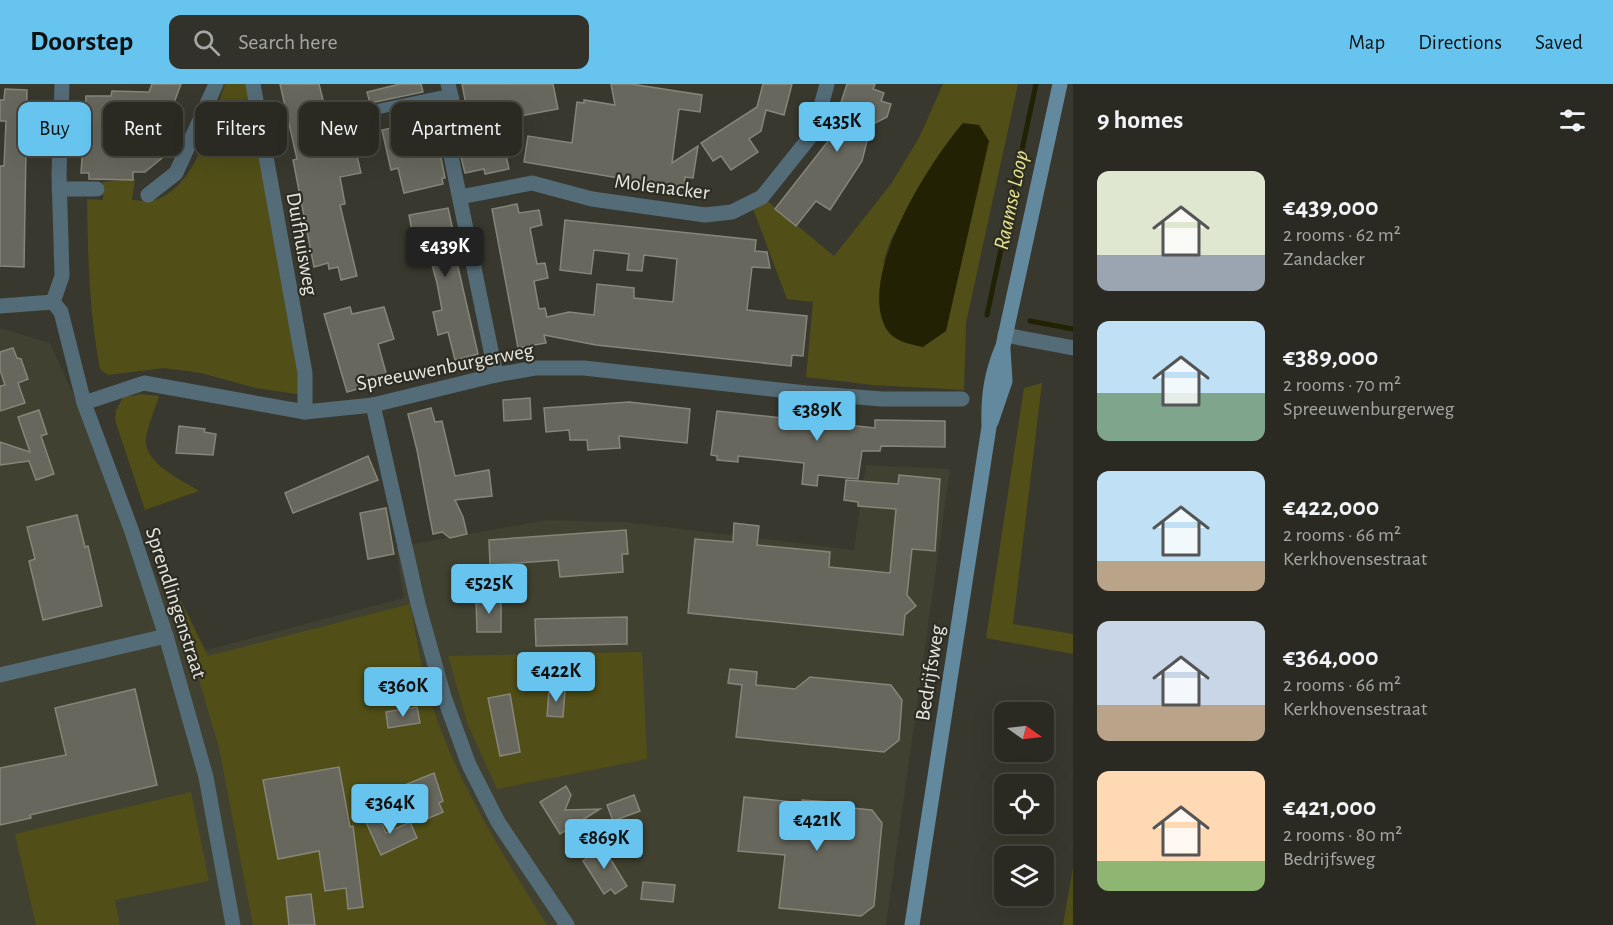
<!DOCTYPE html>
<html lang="en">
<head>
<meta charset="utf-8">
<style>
  :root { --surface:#2a2a22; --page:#32322a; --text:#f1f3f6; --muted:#a5a7a5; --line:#464640; --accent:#66c4ef }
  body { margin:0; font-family:"Alegreya Sans",sans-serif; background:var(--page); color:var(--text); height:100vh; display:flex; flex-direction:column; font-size:22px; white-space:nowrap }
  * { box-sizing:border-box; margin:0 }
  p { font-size:20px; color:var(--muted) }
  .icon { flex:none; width:33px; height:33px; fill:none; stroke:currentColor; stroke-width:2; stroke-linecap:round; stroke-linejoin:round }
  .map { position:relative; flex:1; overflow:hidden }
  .sheet { display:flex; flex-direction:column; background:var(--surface); width:540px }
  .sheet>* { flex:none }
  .banner { position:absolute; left:18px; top:18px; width:570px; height:54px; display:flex; gap:12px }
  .needle { width:39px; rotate:104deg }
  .fabs { position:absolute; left:994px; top:618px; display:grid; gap:12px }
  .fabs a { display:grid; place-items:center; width:60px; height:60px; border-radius:12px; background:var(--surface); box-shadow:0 6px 24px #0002,0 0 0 2px var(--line); font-size:30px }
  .price { position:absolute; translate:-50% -51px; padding:0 14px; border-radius:6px; background:var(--accent); color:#111; font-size:20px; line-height:39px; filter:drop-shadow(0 2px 3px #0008) }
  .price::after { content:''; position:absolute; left:50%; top:36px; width:18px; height:14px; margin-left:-9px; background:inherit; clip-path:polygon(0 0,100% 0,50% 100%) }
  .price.current { background:#222; color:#fff }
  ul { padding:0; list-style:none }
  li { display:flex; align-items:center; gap:18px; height:150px; padding:0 24px }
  li span { display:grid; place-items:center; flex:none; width:168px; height:120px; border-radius:12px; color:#555 }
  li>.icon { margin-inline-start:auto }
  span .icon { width:72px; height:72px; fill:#fffc; stroke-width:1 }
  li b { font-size:26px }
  h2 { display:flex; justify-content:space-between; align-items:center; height:72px; padding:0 24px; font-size:26px }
  .tag { padding:0 21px; border-radius:12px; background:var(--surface); box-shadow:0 6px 24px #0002,0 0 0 2px var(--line); font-size:21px; line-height:54px }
  .tag.current { background:var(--accent); color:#111 }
  header { display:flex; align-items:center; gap:36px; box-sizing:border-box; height:84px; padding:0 30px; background:var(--accent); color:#111 }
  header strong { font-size:28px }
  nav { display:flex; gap:33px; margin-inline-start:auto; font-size:21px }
  .search { width:420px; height:54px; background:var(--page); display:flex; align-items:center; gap:15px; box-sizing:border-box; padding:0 21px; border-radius:12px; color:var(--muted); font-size:22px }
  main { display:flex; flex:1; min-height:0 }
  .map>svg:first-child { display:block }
</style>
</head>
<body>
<header>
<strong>Doorstep</strong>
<div class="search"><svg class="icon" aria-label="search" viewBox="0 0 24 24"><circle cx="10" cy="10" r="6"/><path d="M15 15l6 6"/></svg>Search here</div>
<nav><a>Map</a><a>Directions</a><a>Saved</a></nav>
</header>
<main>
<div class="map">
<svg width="1073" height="841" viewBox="0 0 1073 841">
  <rect width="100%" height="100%" fill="#38382e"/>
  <path fill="#414131" d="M0,244L50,259L192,570L404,514L396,463L547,436L625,438L854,466L866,381L950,385L886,841H0Z"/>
  <g fill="#514f17" fill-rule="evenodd">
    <path d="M225,0H247L303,311L256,304L201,289L164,284L108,291L100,285C89,225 88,174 87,115L103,116V98L135,95L132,116C138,116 146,118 151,117C195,108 212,36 225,0Z"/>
    <path d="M943,0H1018L966,239L964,306L873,301L806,293L813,218L787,215L752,122L764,114L834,172L891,100L919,54ZM945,61L882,182L890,157Z"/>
    <path d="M1042,299L1013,540L1073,550V570L986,554L1024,304Z"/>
    <path d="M142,310L159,312C155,325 149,339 146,353C142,379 181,395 199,407L145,426L115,336L116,327L123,313Z"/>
    <path d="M169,493L208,572L410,520C415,544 418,568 424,592C446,682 498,763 547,841H253L219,664Z"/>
    <path d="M642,568L647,675L497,705L468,641L448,572Z"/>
    <path d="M191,708L209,797L115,816L120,841H36L15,750Z"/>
    <path d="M1073,783V841H1063Z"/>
  </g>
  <path fill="#222104" d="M963,39L979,41L989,57L946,247L923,263C910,260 895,258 887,246C855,194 929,78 963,39Z"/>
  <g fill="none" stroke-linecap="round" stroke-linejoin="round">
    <g stroke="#222104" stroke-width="5">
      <path d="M987,231L1036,0"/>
      <path d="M1030,237L1073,245"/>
    </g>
  </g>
  <g fill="#68675d" stroke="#858579" stroke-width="1.5">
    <path d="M152,0H181L171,27L180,31L162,74L145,88H133V96L89,95V89H81L86,12H111L112,7L149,8Z"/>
    <path d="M280,0H319L326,28L301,34L299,38L301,45L307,47L326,43L328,52L338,58L353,55L361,89L340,93L345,120L340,121L357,192L341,196L338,183L329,185L328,179L314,183L293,76L297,75Z"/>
    <path d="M400,0H421L423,8L370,19L367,8Z"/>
    <path d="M462,0H553L558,25L498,36L509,85L485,90L484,85L465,89L459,65L474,62Z"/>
    <path d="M611,0H631L702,11L700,28L679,25L672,79L698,62L693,94L685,93L684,105L524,78L528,52L572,59L577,18L584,19V16L615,21Z"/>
    <path d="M763,0H792L784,31L766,26L761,47L749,55L758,68L731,86L721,72L713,77L701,59L757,23Z"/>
    <path d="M847,0H875L873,5L884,9L881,17L891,20L887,33L871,41L862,77L830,126L816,117L796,142L775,125L829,56Z"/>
    <path d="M5,5L27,6L24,183L0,182V82H4L6,37H0V16H4Z"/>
    <path d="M426,23L436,70L440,69L445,94H442L443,100L404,109L398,84L391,86L382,46L402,42L399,28Z"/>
    <path d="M517,120L519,129L539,126L542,141L530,144L537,180L545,179L548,194L534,197L539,225L545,224L547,233L569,228L594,231L597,200L634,204V214L673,218L677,175L644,171L642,187L627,186L629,170L594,166L591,190L560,186L565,136L756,156L755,167L767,168L770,184L752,183L747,226L807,232L803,272L792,271L791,282L596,261L544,251L546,259L518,264L492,125Z"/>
    <path d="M448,124L456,160L453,161L478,270L455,276L448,248L438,251L433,228L442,226L437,199L431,177L418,178L409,131Z"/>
    <path d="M350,223L352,230L384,223L394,255L378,260L388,296L347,308L324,230Z"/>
    <path d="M13,264L17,274L21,275L28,295L18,299L25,319L0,327V302L5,301L0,286V268Z"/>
    <path d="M530,314L531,335L504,337L503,316Z"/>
    <path d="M629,318L690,325L687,359L619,352L620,364L588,366L587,356H570L569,346L546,348L544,324Z"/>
    <path d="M431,324L435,338L442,337L455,392L489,386L492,412L455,416L463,433L467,450L450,454L442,448L433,450L417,366L408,330Z"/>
    <path d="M39,326L47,350L41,352L54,390L36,396L29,377L0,381V358L30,368L18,333Z"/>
    <path d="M717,327L875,344V336L945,337V363L881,362L880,367H862L858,395L818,391L817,402L802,400L804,379L738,372V378L717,376V372L711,371Z"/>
    <path d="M179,342L205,345L204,348L216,350L213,371L176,369Z"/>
    <path d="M368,372L378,396L293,429L285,409Z"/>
    <path d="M899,391L940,395L935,467L912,465L907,511L916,522L905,531L903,551L688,529L695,455L733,458L734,439L759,442L757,461L830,468L829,483L890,489L896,425L858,422V418L844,416L846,396L898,400Z"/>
    <path d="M386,424L394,470L368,475L360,429Z"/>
    <path d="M77,431L85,463L88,462L102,522L43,536L29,477L35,475L27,443Z"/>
    <path d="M626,446L628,470H622L623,488L560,493L558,476L490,481L489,456Z"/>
    <path d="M476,515H501V548H477Z"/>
    <path d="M627,533V560L536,562L535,535Z"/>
    <path d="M730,585L757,588L756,601L795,605L810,593L891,601L902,616L899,656L884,668L736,653L742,601L728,599Z"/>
    <path d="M135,605L157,701L30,731L31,734L0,741V684L66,671L55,624Z"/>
    <path d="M549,606L565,607L563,633L547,632Z"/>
    <path d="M510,610L520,668L500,672L488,614Z"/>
    <path d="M417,623L420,639L388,644L386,628Z"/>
    <path d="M339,683L350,743L353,742L363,823L348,825L346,804L325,807L319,767L278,775L263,696Z"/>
    <path d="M434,689L443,717L439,719L443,728L422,737L411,712L400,716L395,705Z"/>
    <path d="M566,702L571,711L565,726L600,725L560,750L540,718Z"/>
    <path d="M634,711L640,727L613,737L607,721Z"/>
    <path d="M744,713L802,719V716L831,718V722L872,726L882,739L874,822L861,832L779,824L785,771L738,767Z"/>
    <path d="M378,731L386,749L410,738L417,754L381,771L365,736Z"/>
    <path d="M600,758L627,802L615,810L611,805L604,810L583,777L590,772L587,767Z"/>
    <path d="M643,798L675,801L673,818L641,815Z"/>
    <path d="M311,810L315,841H289L286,813Z"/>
  </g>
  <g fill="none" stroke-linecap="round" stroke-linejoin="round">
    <path stroke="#546c78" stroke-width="10" d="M306,40L450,10"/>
    <g stroke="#546c78" stroke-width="15">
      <path d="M253,0L305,289V328"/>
      <path d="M448,0L452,16L444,38L496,291"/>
      <path d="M59,105H97"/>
      <path d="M148,111L176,89L216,0"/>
      <path d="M460,113L532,99L592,115L705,131L732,128L762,113L814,48L827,0"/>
      <path d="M53,218L61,228L84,319L131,445L166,552L206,693L233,841"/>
      <path d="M53,218L62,192L59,90L62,0"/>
      <path d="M0,222L53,218"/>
      <path d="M1005,251L1073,264"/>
      <path d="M84,319L144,299L305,328L373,321L496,291L535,284H584L806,309L882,315H962"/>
      <path d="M373,321L418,520L444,613L469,681L498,738L567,841"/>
      <path d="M0,591L166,552"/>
    </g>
    <g stroke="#62899d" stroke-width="15">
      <path d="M991,338L1005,297L1003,265"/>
      <path d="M912,841L989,343C988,313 991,290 1003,262L1060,0"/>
    </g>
  </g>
  <g text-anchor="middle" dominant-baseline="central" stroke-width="4.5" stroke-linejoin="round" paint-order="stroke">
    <g font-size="21" fill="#e7e7e1" stroke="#2e2d24">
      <text transform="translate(662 103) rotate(7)">Molenacker</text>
      <text transform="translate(302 160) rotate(80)">Duifhuisweg</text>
      <text transform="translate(445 283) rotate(-11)">Spreeuwenburgerweg</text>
      <text transform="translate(176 519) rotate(72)">Sprendlingenstraat</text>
      <text transform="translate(930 589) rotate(-81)">Bedrijfsweg</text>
    </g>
    <g font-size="22" font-style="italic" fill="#e6e38d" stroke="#2e2d24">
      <text transform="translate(1011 116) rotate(-78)">Raamse Loop</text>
    </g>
  </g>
</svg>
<div class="fabs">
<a><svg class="needle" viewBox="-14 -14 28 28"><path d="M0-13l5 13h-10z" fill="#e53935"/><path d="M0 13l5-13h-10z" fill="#a5a7a5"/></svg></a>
<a><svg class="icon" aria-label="locate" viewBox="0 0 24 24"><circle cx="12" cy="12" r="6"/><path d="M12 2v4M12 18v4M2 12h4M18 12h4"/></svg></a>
<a><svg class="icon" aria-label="layers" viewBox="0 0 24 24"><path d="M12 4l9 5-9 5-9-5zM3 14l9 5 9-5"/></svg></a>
</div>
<b class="price" style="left:837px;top:69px">€435K</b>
<b class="price current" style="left:445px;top:194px">€439K</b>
<b class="price" style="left:817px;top:358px">€389K</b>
<b class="price" style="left:489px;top:531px">€525K</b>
<b class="price" style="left:556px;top:619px">€422K</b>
<b class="price" style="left:403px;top:634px">€360K</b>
<b class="price" style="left:390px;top:751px">€364K</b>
<b class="price" style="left:817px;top:768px">€421K</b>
<b class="price" style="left:604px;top:786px">€869K</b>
<div class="banner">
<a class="tag current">Buy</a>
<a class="tag">Rent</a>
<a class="tag">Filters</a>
<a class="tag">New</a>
<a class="tag">Apartment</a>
</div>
</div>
<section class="sheet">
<h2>9 homes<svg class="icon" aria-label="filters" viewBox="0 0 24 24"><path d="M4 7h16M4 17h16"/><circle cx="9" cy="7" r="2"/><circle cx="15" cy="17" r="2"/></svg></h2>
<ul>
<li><span style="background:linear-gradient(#dfe7d0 70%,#9aa5b1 0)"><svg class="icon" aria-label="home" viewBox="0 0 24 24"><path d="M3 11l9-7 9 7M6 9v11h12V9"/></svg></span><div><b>€439,000</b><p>2 rooms · 62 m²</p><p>Zandacker</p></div></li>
<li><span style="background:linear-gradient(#bfe0f5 60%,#7fa58c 0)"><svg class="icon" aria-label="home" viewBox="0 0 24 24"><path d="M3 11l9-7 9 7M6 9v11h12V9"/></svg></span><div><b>€389,000</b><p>2 rooms · 70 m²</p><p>Spreeuwenburgerweg</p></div></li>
<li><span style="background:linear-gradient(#bfe0f5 75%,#b9a48a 0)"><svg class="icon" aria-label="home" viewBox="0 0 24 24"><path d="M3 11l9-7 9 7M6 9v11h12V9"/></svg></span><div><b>€422,000</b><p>2 rooms · 66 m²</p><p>Kerkhovensestraat</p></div></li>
<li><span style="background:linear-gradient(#c9d6e8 70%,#b9a48a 0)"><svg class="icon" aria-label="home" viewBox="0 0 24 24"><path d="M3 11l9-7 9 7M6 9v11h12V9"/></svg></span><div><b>€364,000</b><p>2 rooms · 66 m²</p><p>Kerkhovensestraat</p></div></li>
<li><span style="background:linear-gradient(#ffd9b3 75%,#8fb573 0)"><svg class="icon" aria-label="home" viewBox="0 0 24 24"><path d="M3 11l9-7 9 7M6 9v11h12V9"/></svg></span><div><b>€421,000</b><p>2 rooms · 80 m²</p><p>Bedrijfsweg</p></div></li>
</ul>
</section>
</main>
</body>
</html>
